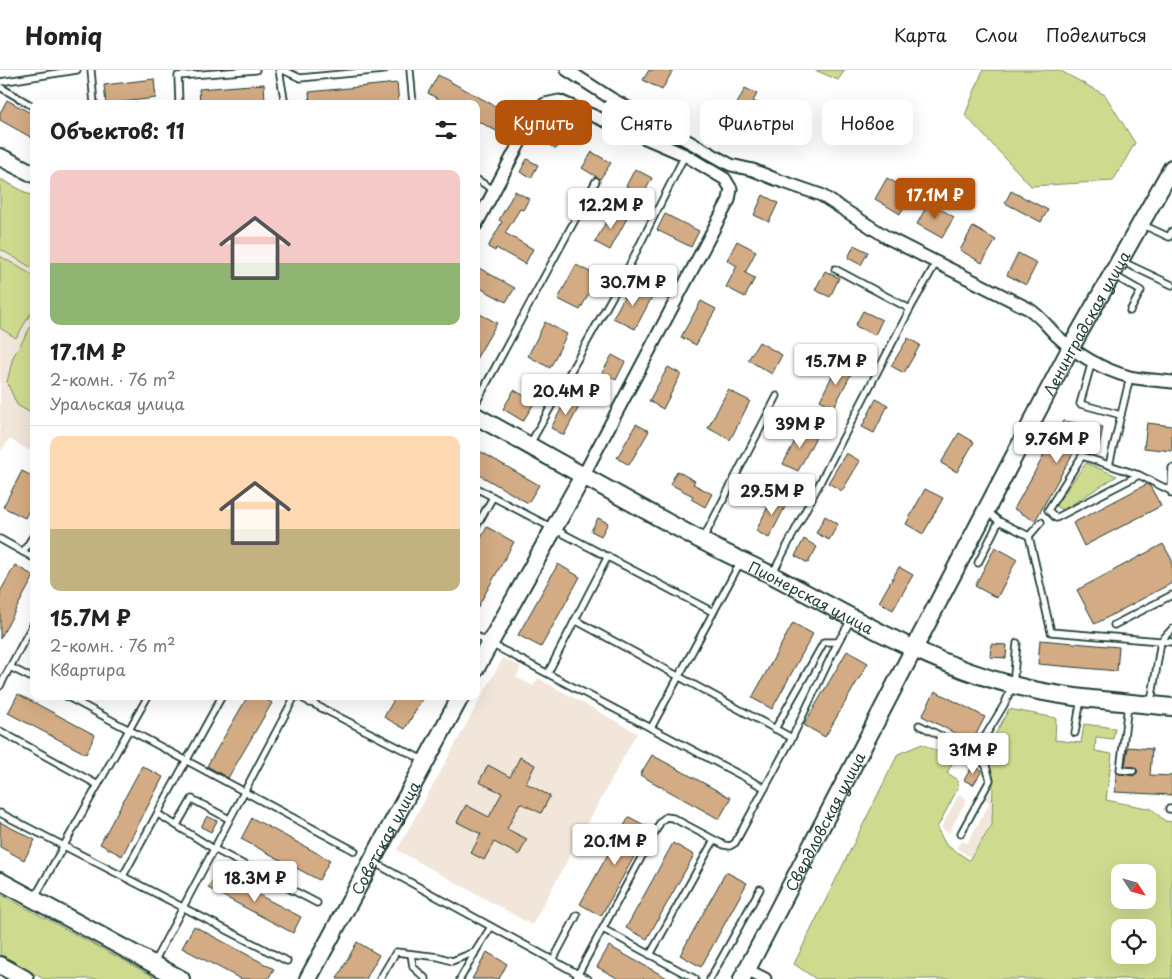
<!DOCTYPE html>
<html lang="ru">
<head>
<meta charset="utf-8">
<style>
  :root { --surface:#fff; --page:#f2f2f2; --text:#222; --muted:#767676; --line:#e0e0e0; --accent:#b45309 }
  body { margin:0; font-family:"Playpen Sans",sans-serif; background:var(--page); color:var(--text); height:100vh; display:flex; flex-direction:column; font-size:19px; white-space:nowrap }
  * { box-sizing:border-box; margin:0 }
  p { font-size:16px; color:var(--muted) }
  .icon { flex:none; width:28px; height:28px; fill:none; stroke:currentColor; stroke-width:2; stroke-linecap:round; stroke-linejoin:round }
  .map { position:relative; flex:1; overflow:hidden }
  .panel { position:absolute; left:30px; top:30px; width:450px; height:600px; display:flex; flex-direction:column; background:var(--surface); border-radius:10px; box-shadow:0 5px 20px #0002 }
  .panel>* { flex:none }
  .top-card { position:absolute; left:495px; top:30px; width:475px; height:45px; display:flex; gap:10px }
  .needle { width:32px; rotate:126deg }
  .buttons { position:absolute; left:1111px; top:794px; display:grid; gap:10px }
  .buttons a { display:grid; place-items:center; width:45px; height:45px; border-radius:10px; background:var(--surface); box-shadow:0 5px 20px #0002; font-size:25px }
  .price { position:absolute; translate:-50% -42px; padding:0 11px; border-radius:5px; background:#fff; color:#222; font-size:16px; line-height:32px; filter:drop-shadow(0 1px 2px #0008) }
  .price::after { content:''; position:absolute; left:50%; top:30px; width:15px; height:11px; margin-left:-8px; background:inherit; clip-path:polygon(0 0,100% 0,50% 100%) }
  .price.on { background:var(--accent); color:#fff }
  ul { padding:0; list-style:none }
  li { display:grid; align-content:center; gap:10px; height:265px; padding:0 20px }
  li+li { border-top:1px solid var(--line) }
  li span { display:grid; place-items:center; height:155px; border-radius:10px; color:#555 }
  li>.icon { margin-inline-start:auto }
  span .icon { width:90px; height:90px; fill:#fffc; stroke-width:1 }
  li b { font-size:21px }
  h2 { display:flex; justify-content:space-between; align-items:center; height:60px; padding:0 20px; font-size:21px }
  .pill { padding:0 18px; border-radius:10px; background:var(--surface); box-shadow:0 5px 20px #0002; font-size:18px; line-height:45px }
  .pill.on { background:var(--accent); color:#fff }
  header { display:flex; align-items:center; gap:30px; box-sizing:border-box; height:70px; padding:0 25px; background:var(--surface); border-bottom:1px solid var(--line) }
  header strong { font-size:24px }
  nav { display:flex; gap:28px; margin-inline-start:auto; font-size:18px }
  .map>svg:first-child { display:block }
</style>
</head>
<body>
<header>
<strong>Homiq</strong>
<nav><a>Карта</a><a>Слои</a><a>Поделиться</a></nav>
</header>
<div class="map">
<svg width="1172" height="909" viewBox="0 0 1172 909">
  <rect width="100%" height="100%" fill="#fff"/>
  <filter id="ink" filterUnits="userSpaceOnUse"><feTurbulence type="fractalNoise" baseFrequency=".02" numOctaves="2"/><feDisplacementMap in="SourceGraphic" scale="10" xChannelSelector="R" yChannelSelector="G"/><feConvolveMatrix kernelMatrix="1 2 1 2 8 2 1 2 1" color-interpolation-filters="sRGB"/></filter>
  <g filter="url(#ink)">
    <g fill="#f2e6da">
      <path d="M0,107L34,126V383L9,369L0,383Z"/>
      <path d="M503,588L521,597L516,607L533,616L538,608L637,663L532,855L397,780Z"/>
      <path d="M991,718L992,753L970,787L956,778L962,771L967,773L990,733L985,729Z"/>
      <path d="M959,724L967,729L949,763L941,758Z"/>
    </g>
    <g fill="#cedb8f" stroke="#768c62" fill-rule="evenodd">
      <path d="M815,0H845L838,10Z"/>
      <path d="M983,0H1059L1105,25L1135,73L1113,111L1031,116L965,45Z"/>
      <path d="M0,109L34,127V199L0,179Z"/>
      <path d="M0,186L34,206V238L16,268L0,258Z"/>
      <path d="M34,251V345L17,335L7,312L13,287Z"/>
      <path d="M1086,393L1117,406L1063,440L1055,436Z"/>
      <path d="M1009,639L1056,648L1055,670L1081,673L1084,654L1115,658L1113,669L1096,667L1095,681L1112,684L1106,730L1152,739L1165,751L1172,752V909H816L794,894L898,684L922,674L954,690L947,703L957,709L958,718L937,758L946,775L969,790L992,755L993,713L983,687ZM1120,802H1148V830H1120ZM1120,858H1148V885H1120Z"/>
      <path d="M0,824L153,906V909H44L0,886Z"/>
    </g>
    <g fill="#d3ab84" stroke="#1f3d34">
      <path d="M649,0H673L662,20L643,10Z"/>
      <path d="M438,5L510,44L500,63L476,50V34H447L428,23Z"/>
      <path d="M154,9L156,28L106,34L104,15Z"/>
      <path d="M397,13L399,34H310L309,22Z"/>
      <path d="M264,14L265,31L228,34H200L199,19Z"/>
      <path d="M745,18L757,24L753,31L779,44L765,71L753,64L761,50L736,36Z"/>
      <path d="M7,30L34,45V69L0,50V43Z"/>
      <path d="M548,53L566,64L556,79L539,69Z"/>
      <path d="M592,82L611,93L600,109L582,98Z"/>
      <path d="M527,89L538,95L531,108L520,102Z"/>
      <path d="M635,99L652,108L643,125L626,116Z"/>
      <path d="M887,108L912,122L900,144L875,129Z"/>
      <path d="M515,121L529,129L523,140L520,139L505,163L533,179L525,194L496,178L495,181L488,177L502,152L499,150Z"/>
      <path d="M1011,121L1048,140L1041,152L1005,133Z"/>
      <path d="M763,125L778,133L769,152L754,145Z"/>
      <path d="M929,132L954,147L942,168L917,154Z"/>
      <path d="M612,141L627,148L610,180L595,172Z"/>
      <path d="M665,144L699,161L691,177L657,160Z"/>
      <path d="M973,157L996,170L982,193L960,180Z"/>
      <path d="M737,171L756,181L745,203L755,208L745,227L726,217L737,196L727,190Z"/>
      <path d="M854,175L868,182L861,195L848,188Z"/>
      <path d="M1018,183L1037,193L1026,215L1007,205Z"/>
      <path d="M576,195L598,206L580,240L558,229Z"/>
      <path d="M479,198L515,218L506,232L476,216V204Z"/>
      <path d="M825,201L839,208L830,227L815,220Z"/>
      <path d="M631,214L653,225L635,259L613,248Z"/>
      <path d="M701,231L716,239L696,275L681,267Z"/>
      <path d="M863,241L882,250L875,265L855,256Z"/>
      <path d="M476,242L497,253L476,289Z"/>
      <path d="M545,252L567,264L550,298L528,286Z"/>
      <path d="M908,268L920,275L904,303L891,296Z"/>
      <path d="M759,272L782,285L772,304L748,290Z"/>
      <path d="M612,285L625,292L616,310L602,303Z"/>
      <path d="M838,294L852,302L834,337L820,330Z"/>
      <path d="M668,297L681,304L663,339L649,331Z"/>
      <path d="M514,320L535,332L523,351L503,339Z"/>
      <path d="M728,320L750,331L730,370L708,358Z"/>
      <path d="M568,326L581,333L564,365L551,358Z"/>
      <path d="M876,329L888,335L874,363L862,357Z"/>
      <path d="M1063,351L1103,357L1098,381L1076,378L1035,451L1014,439Z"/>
      <path d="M1147,353L1172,356V381L1144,378Z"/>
      <path d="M636,354L649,361L629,395L617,388Z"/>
      <path d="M802,357L817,365L798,401L783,394Z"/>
      <path d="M959,363L974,372L957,402L941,393Z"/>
      <path d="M476,379L539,415L528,433L476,403Z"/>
      <path d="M846,383L860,391L842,421L828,413Z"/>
      <path d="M22,401L34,407V431L25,448L3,437Z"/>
      <path d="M677,401L695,411L693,414L712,424L705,437L691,429L693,426L670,414Z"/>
      <path d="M1147,414L1150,416L1161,436L1084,476L1073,453Z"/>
      <path d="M925,419L943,428L923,464L906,454Z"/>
      <path d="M774,424L788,431L769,468L756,461Z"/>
      <path d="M825,446L838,454L829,470L816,463Z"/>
      <path d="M598,448L608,453L601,466L591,461Z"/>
      <path d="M487,457L514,472L476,540V477Z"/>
      <path d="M804,469L817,477L808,493L795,486Z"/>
      <path d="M1163,474L1172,490V513L1095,554L1077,520Z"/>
      <path d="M995,477L1017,489L997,528L975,516Z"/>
      <path d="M558,494L580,507L541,577L518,565Z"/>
      <path d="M15,495L34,506L0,569V522Z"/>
      <path d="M899,497L913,505L893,540L879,532Z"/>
      <path d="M793,553L813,564L772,639L752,628Z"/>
      <path d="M1040,570L1119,577L1117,601L1038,594Z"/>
      <path d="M991,574L1007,575L1006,588L990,587Z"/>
      <path d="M847,581L868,593L825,667L804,655Z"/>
      <path d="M935,621L985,647L972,672L922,646Z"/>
      <path d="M18,624L95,665L86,684L8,643Z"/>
      <path d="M248,626H261L272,633L228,708L207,696Z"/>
      <path d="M396,626H424L405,659L384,647Z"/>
      <path d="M1128,677L1152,679L1150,705L1172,706V725L1115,722L1116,703L1133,706L1138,702L1135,697L1125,696Z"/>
      <path d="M652,685L731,728L719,749L640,705Z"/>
      <path d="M520,687L535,695L526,713L550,726L541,743L520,733L507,759L527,769L519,785L494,772L484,790L471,783L481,764L457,752L466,735L489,747L502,723L479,712L488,695L510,707Z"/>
      <path d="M973,695L982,701L973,715L964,710Z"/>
      <path d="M142,696L163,707L122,786L100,774Z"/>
      <path d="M207,746L217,751L211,762L201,757Z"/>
      <path d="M629,747L650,758L601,846L580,834Z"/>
      <path d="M252,748L330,790L319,810L241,769Z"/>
      <path d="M0,752L35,770L24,790L0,777Z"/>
      <path d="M673,773L694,785L647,869L626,858Z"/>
      <path d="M726,802L747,813L701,897L680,885Z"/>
      <path d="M217,803L301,847L293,863L208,818Z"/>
      <path d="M194,856L274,899L268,909H241L182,878Z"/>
      <path d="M357,872L379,885L366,909H337Z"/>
      <path d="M609,876L669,909H619L597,897Z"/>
      <path d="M487,882L507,894L499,909H472Z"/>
    </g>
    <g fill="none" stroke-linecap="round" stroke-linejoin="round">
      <defs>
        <g id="lane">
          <path d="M91,0L94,34"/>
          <path d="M279,0L285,34"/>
          <path d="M283,0L300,8L384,0"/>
          <path d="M410,0L413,34"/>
          <path d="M0,12L77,0"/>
          <path d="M0,17L34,37"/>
          <path d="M179,34L178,6L256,0"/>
          <path d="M476,109L494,120"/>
          <path d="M1141,154L1169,167L1172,161"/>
          <path d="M1121,191L1172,215"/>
          <path d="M835,199L910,239"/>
          <path d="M1113,205L1141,221L1130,241"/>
          <path d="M1092,291L1080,334L1121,345"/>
          <path d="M1130,307L1109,395L1139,405L1171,421L1172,424"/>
          <path d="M476,333L596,111"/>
          <path d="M530,374L625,204L685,85"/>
          <path d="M1109,395L1082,386L1048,440L1056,448L1139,405"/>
          <path d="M476,418L713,542"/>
          <path d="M1171,421L1172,398"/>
          <path d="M988,442L999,451L1029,466L1041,452"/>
          <path d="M476,457L493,427"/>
          <path d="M1029,466L1051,562L1172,572"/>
          <path d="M0,469L34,488"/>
          <path d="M702,471L777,326"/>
          <path d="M23,482L34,465"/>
          <path d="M978,493L999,451"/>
          <path d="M773,503L910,239L936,193"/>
          <path d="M575,550L608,486"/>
          <path d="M1114,555L1172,525"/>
          <path d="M476,566L765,718"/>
          <path d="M10,597L34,609"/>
          <path d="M548,603L575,550L792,668"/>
          <path d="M0,616L34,552"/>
          <path d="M66,626L355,781"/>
          <path d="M298,626L425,691"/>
          <path d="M1151,632L1161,571L1172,559"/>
          <path d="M310,633L319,626"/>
          <path d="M1128,635L1120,700L1133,701"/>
          <path d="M919,655L975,683"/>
          <path d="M651,658L741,491"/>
          <path d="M775,659L824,572H838"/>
          <path d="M0,661L98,715"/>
          <path d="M1075,663L1081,629"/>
          <path d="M1169,739H1172"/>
          <path d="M0,743L287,891"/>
          <path d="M158,744L214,779L317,833"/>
          <path d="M177,755L192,729L229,749"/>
          <path d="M961,763L990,710L986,696L975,683L1004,635L1013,615L1017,573"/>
          <path d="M373,792L578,904L661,751L666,747L673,748L724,775L730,776L735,773L792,668L838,572L851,550"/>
          <path d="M123,806L222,626"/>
          <path d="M35,827L148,626"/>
          <path d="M603,859L695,909"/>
          <path d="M411,884L413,897L426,909"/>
          <path d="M650,885L714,770"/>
          <path d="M553,890L577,845"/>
          <path d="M154,892L295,626"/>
          <path d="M380,909L396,882L439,887L452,891L475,882L491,857"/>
          <path d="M460,909L475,883"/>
          <path d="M576,909L578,904L588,909"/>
          <path d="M710,909L760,819"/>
        </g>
        <g id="street">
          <path d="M567,0L612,29L731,95L753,100L775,109L821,125L888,168L1029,239C1040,246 1047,256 1056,265C1076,284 1103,300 1130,307C1143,310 1158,310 1172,312"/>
          <path d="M476,155L537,40L545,34L559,31L685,85L725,109L731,119L729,130L583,406"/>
          <path d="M747,900L765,909"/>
        </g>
        <g id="secondary">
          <path d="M0,87L34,104"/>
          <path id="s1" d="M476,346C552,388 627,431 704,472C730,486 757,497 783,511C858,550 930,594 1013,615C1064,629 1119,631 1172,637"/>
          <path d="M476,598L583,406"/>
          <path d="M0,811L181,909"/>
          <path d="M0,895L25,909"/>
          <path id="s2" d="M308,909L461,626"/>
          <path id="s3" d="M742,909L1071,277L1172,98"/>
        </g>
      </defs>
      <use href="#lane" stroke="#1f3d34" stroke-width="9"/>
      <use href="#street" stroke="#1f3d34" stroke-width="15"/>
      <use href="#secondary" stroke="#1f3d34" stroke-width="20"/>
      <use href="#lane" stroke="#fff" stroke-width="5.5"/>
      <use href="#street" stroke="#fff" stroke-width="11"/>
      <use href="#secondary" stroke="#fff" stroke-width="16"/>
    </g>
  </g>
  <g text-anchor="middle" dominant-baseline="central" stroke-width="4.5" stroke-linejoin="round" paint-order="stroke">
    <g font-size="15" fill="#1f3d34" stroke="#fff">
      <text stroke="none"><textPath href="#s3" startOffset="741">Ленинградская улица</textPath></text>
      <text stroke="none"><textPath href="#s1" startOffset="381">Пионерская улица</textPath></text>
      <text stroke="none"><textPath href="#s3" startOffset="178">Свердловская улица</textPath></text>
      <text stroke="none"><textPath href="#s2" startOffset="161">Советская улица</textPath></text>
    </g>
  </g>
</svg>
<div class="buttons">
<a><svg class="needle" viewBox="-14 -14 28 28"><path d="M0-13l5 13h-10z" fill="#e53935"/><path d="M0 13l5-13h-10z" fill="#767676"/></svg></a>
<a><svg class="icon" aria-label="locate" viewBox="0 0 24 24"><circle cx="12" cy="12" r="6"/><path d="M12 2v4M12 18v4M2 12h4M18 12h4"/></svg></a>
</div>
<b class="price on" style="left:935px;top:150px">17.1M ₽</b>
<b class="price" style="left:611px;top:160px">12.2M ₽</b>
<b class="price" style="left:633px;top:237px">30.7M ₽</b>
<b class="price" style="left:836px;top:316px">15.7M ₽</b>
<b class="price" style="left:566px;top:346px">20.4M ₽</b>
<b class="price" style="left:800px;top:379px">39M ₽</b>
<b class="price" style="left:1057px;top:394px">9.76M ₽</b>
<b class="price" style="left:772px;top:446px">29.5M ₽</b>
<b class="price" style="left:973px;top:705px">31M ₽</b>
<b class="price" style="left:615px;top:796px">20.1M ₽</b>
<b class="price" style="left:255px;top:833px">18.3M ₽</b>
<div class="top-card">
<a class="pill on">Купить</a>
<a class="pill">Снять</a>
<a class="pill">Фильтры</a>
<a class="pill">Новое</a>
</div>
<section class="panel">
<h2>Объектов: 11<svg class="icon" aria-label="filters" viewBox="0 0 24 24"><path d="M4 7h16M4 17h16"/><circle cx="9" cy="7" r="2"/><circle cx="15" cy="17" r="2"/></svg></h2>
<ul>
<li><span style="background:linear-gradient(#f6c9c9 60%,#8fb573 0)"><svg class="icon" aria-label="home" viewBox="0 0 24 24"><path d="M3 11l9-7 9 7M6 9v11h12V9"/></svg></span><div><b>17.1M ₽</b><p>2-комн. · 76 m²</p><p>Уральская улица</p></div></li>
<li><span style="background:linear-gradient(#ffd9b3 60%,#c2b280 0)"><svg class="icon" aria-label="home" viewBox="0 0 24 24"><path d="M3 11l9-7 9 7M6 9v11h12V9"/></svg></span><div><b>15.7M ₽</b><p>2-комн. · 76 m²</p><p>Квартира</p></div></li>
</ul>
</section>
</div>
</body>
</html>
